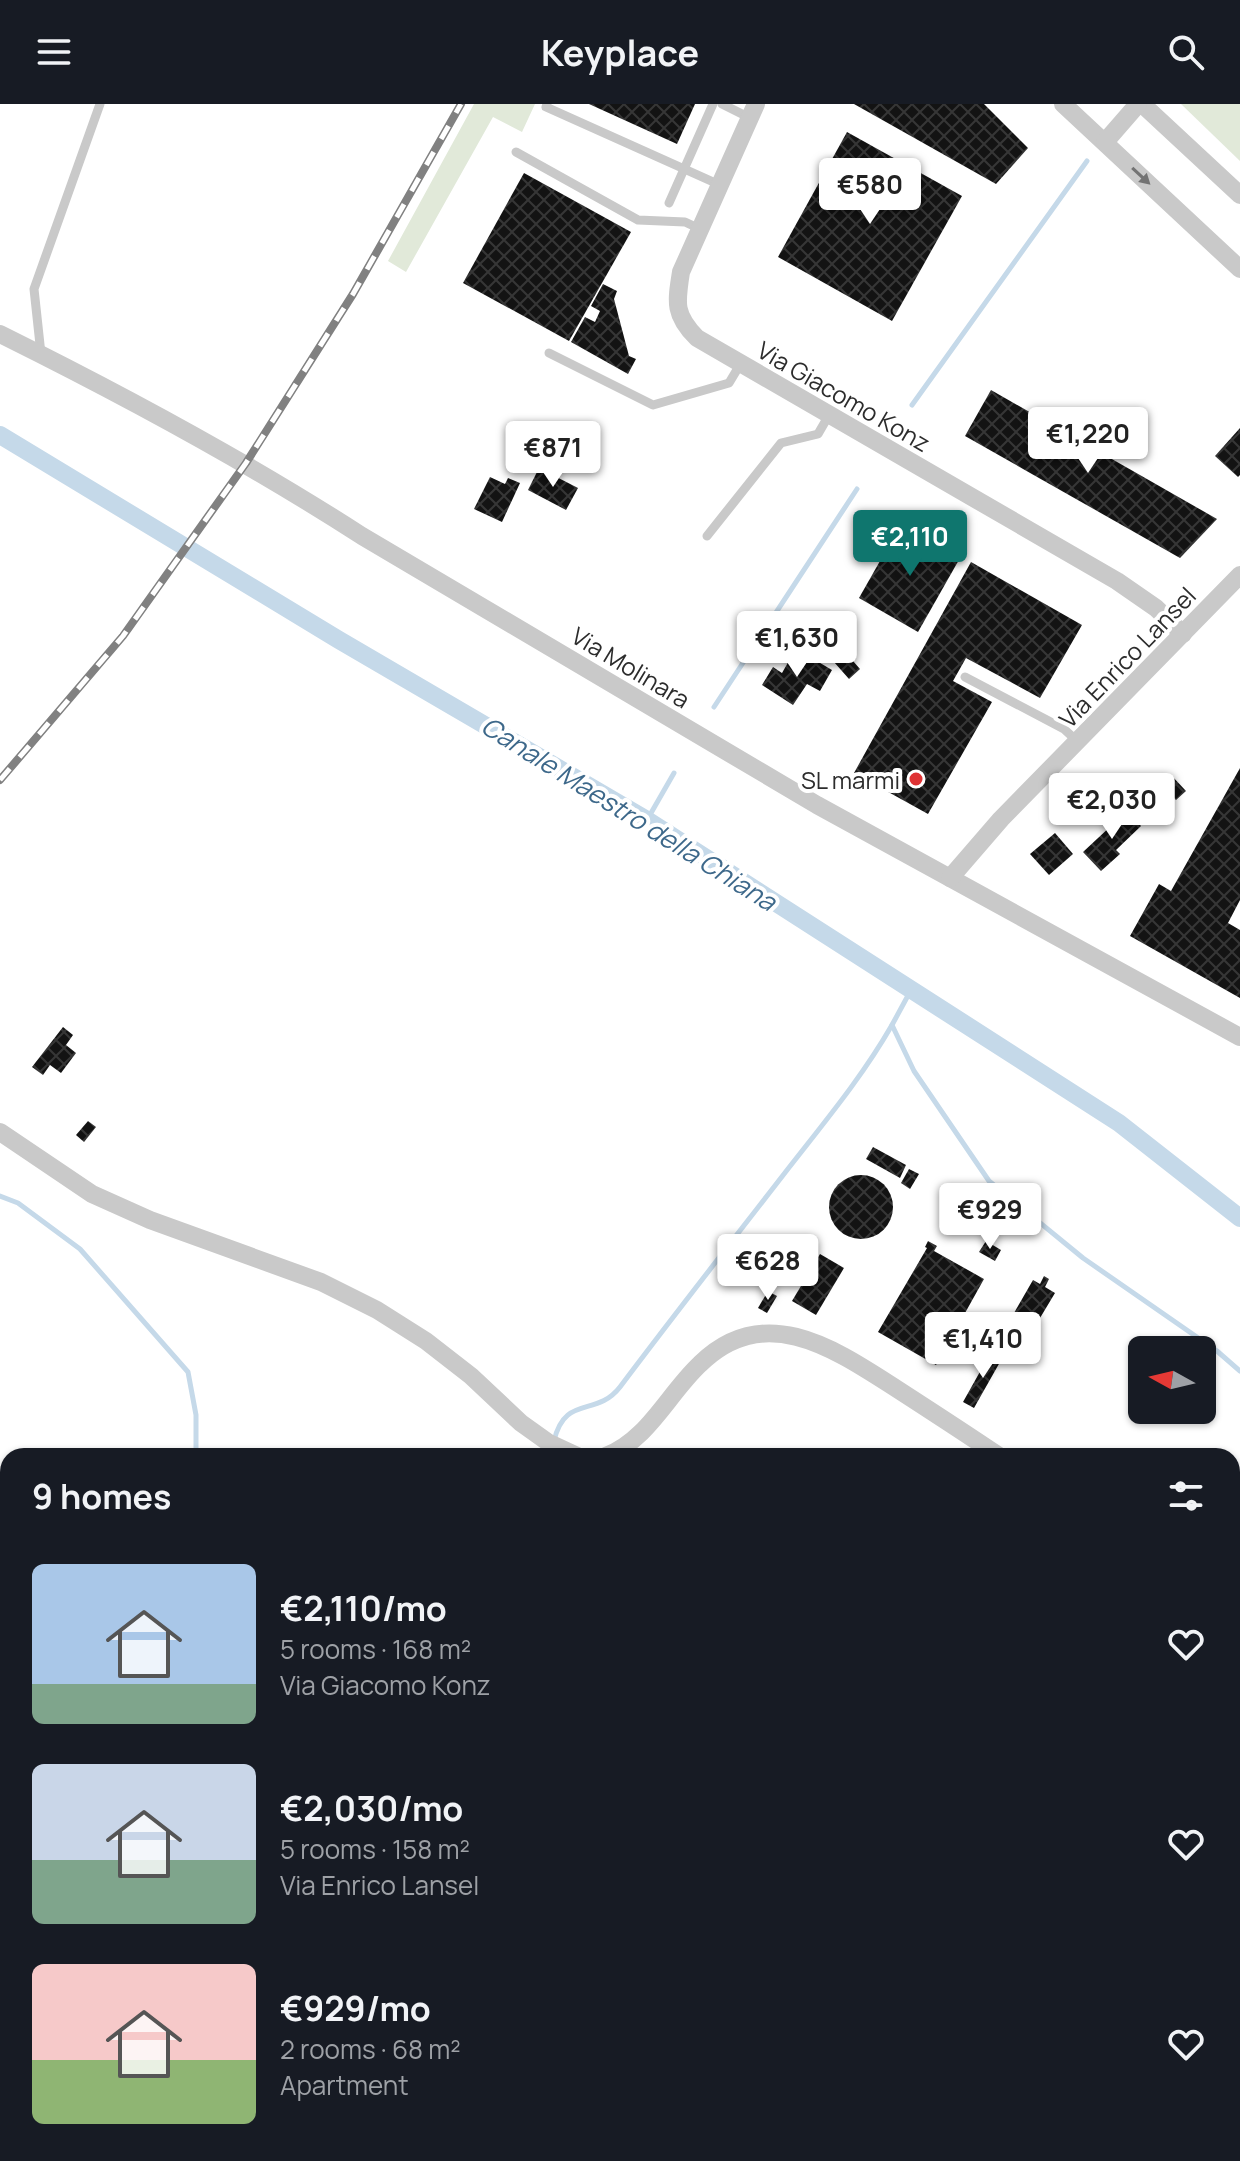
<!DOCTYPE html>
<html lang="en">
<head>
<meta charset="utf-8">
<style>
  :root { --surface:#171b24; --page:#20242c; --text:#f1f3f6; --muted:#9ea1a6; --accent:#0f766e }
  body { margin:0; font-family:Manrope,sans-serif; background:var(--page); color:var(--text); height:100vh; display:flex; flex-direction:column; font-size:30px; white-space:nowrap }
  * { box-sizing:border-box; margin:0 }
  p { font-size:26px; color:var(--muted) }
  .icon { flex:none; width:44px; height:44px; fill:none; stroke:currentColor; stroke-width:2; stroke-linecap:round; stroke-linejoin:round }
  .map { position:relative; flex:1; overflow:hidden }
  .side { position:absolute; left:0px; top:1344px; width:1240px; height:714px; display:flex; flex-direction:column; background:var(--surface); border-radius:24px 24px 0 0; box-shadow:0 2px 6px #0004 }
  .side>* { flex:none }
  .needle { width:52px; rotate:278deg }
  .buttons { position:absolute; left:1128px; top:1232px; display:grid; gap:16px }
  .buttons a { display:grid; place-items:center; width:88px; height:88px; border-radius:12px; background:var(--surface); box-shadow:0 2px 6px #0004; font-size:40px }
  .price { position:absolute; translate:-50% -68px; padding:0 18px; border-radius:8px; background:#fff; color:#222; font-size:26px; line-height:52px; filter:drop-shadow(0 2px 4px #0008) }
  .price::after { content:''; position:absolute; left:50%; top:48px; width:24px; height:18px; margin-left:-12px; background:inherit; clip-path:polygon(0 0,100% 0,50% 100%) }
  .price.on { background:var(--accent); color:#fff }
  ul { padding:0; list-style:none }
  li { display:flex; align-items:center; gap:24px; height:200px; padding:0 32px }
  li span { display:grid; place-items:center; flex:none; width:224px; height:160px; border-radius:12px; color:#555 }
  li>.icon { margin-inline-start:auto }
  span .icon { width:96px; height:96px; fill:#fffc; stroke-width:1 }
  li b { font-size:34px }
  h2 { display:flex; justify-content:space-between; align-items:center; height:96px; padding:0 32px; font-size:34px }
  header { display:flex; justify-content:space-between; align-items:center; height:104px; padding:0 32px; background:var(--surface); font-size:36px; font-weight:700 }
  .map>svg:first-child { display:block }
</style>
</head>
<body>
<header><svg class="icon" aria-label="menu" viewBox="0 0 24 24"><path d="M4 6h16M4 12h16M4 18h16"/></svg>Keyplace<svg class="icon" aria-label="search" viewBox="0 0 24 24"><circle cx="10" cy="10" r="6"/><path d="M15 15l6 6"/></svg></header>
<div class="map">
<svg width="1240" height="2057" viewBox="0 0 1240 2057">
  <defs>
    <pattern id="building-cross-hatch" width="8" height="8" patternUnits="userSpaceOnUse" patternTransform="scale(2)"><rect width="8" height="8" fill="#131313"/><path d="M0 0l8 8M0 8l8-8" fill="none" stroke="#363636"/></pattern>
  </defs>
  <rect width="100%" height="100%" fill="#fff"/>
  <g fill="#e1e9d9">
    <path d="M474,0H535L522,28L493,13L406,168L388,157Z"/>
    <path d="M1181,0H1240V57Z"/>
  </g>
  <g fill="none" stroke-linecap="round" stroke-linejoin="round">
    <g stroke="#c5d9e9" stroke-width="5">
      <path d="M912,301L1087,57"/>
      <path d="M714,603L857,385"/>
      <path d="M647,716L674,669"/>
      <path d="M911,886L892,921L914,967L989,1077L1083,1154L1217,1247L1240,1267"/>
      <path d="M0,1092L18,1099L80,1145L188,1268L196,1311V1352"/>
      <path d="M554,1337C565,1290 596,1314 620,1283C674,1211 729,1141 784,1070C822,1021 861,975 892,921"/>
    </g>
    <path stroke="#c5d9e9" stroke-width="18" d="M0,331L339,536L647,716L1119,1019L1240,1114"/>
  </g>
  <g fill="url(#building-cross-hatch)">
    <path d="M589,0H695L677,40Z"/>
    <path d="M854,0H984L1028,44L996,80Z"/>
    <path d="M847,28L962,92L892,217L778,153Z"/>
    <path d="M524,69L631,128L569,237L463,179Z"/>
    <path d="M603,180L617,187L614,195L629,252L636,255L628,270L571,238L585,213L595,218L600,207L591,202Z"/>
    <path d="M991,286L1217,415L1180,454L965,332Z"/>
    <path d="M1240,324V371L1238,373L1215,352Z"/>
    <path d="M539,364L578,384L566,406L528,386Z"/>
    <path d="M490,373L505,380L508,374L520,379L502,418L474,405Z"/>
    <path d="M901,420L960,454L918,528L859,494Z"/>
    <path d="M971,458L1082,521L1040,594L966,554L953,577L992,598L928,710L854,669Z"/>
    <path d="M777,530L789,537L782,550L769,543Z"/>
    <path d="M829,538L838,541L847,551L850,548L856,554L853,557L860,565L849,575L834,558L824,555Z"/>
    <path d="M810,553L832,566L820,587L807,580L793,601L762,581L773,563L782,569L790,555L803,563Z"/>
    <path d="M1240,664V796L1228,819L1240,826V894L1130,832L1159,780L1171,787Z"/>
    <path d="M1171,671L1186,687L1176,696L1173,693L1158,707L1146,694Z"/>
    <path d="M1127,707L1141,722L1116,746L1120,750L1101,767L1083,748Z"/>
    <path d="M1055,729L1073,750L1049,771L1030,750Z"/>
    <path d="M63,923L73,931L66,941L76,949L61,969L50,961L43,971L32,963Z"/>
    <path d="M88,1017L96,1023L84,1038L76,1031Z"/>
    <path d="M873,1043L906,1061L900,1074L866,1055Z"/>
    <path d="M909,1065L919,1070L910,1085L901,1079Z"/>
    <circle cx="861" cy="1103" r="32"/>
    <path d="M928,1137L937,1142L934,1147L984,1175L936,1261L878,1228L927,1144L925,1143Z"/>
    <path d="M986,1137L1001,1146L995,1157L979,1148Z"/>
    <path d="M820,1150L844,1164L816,1211L792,1197Z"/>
    <path d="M1044,1172L1049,1175L1045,1183L1055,1189L1031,1229L1010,1216L1033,1176L1040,1180Z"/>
    <path d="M768,1187L777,1192L767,1209L758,1204Z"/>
    <path d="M991,1248L1004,1255L1002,1259L1000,1258L974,1304L963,1298Z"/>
    <path d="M1232,2042L1240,2047V2057H1203L1208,2050H1232Z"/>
    <path d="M996,2050H1028L1022,2057H1000L995,2052Z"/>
  </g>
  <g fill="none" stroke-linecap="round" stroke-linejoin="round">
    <path stroke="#c9c9c9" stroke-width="3" stroke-dasharray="4 4" stroke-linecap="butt" d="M0,1768L8,1745"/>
    <g stroke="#c9c9c9" stroke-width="9">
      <path d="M547,0L546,3L720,81"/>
      <path d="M722,0L750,14"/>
      <path d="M516,48L638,116L685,118L700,125"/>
      <path d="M669,99L713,0"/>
      <path d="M549,249L653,301L729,279L741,259"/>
      <path d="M41,250L34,185L100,0"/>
      <path d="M707,432L781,339L818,330L829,311"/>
      <path d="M965,573L1064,625L1078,638"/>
    </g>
    <g stroke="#c9c9c9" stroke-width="18">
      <path d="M756,0L681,168C676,199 674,211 697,234L1117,477L1156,504L1183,530"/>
      <path d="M1063,0L1240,165"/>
      <path d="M1142,0L1240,91"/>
      <path d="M1105,38L1138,0"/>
      <path d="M0,230C123,291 246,357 362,432L817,701L1240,933"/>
      <path d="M950,774L1001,715L1240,471"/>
      <path d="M0,1028L92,1090L150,1116L321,1178L377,1206L426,1237L471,1272L521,1319L549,1339L577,1352"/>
      <path d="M606,1352C648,1336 668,1290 700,1260C765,1196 836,1246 897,1285C931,1307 965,1329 999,1352"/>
      <path d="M1232,1440L1240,1450"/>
    </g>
    <g stroke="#b6b6b6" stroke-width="26">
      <path d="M1232,1536L1240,1534"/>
      <path d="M0,1640L8,1641"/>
    </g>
    <defs>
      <path id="rail" d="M0,676L123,532L246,359L353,190L461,0"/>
    </defs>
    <use href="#rail" stroke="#818181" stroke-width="8"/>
    <use href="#rail" stroke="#fff" stroke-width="5" stroke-dasharray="15" stroke-linecap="butt"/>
  </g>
  <defs><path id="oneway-solid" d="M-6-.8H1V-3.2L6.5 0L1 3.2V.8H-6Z" transform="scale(2)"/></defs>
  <use fill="#737373" href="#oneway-solid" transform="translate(1141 72) rotate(43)"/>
  <circle fill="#df3234" stroke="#fff" stroke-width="3" cx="916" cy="675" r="8"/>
  <g text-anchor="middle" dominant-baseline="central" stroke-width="8" stroke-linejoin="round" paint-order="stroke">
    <g font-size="24" fill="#2c2c2c" stroke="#fff">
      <text transform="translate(844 292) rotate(30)">Via Giacomo Konz</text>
      <text transform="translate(1127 553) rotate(-46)">Via Enrico Lansel</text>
      <text transform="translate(631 563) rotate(31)">Via Molinara</text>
    </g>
    <g font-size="24" fill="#2c2c2c" stroke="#fff" text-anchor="end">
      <text x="900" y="675">SL marmi</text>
    </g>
    <g font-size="26" font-style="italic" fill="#3d688a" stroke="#fff">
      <text transform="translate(629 709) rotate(32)">Canale Maestro della Chiana</text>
    </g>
  </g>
</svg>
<div class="buttons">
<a><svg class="needle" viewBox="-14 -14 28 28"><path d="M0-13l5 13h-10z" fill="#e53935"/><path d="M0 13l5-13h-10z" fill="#9ea1a6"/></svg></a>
</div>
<b class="price" style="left:870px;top:122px">€580</b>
<b class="price" style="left:1088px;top:371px">€1,220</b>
<b class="price" style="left:553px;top:385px">€871</b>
<b class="price on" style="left:910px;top:474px">€2,110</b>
<b class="price" style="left:797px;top:575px">€1,630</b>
<b class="price" style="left:1112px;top:737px">€2,030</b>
<b class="price" style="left:990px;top:1147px">€929</b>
<b class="price" style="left:768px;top:1198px">€628</b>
<b class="price" style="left:983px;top:1276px">€1,410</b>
<section class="side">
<h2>9 homes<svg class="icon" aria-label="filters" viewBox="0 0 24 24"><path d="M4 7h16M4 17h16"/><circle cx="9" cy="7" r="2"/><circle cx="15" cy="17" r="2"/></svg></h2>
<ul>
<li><span style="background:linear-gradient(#a9c7e8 75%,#7fa58c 0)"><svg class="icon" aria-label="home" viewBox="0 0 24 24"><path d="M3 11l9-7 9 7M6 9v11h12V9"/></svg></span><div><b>€2,110/mo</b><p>5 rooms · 168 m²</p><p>Via Giacomo Konz</p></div><svg class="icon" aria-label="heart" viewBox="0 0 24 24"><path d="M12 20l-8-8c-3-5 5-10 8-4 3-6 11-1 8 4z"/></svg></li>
<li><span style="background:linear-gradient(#c9d6e8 60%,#7fa58c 0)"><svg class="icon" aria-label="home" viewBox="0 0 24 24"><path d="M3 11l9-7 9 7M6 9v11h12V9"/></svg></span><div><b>€2,030/mo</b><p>5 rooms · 158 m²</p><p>Via Enrico Lansel</p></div><svg class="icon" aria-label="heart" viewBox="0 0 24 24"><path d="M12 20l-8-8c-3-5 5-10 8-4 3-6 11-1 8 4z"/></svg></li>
<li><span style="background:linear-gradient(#f6c9c9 60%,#8fb573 0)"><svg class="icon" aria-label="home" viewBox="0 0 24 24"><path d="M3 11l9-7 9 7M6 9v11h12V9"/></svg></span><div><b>€929/mo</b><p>2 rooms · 68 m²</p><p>Apartment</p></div><svg class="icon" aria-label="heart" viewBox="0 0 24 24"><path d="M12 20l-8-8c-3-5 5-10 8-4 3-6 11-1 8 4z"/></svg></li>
</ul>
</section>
</div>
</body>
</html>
